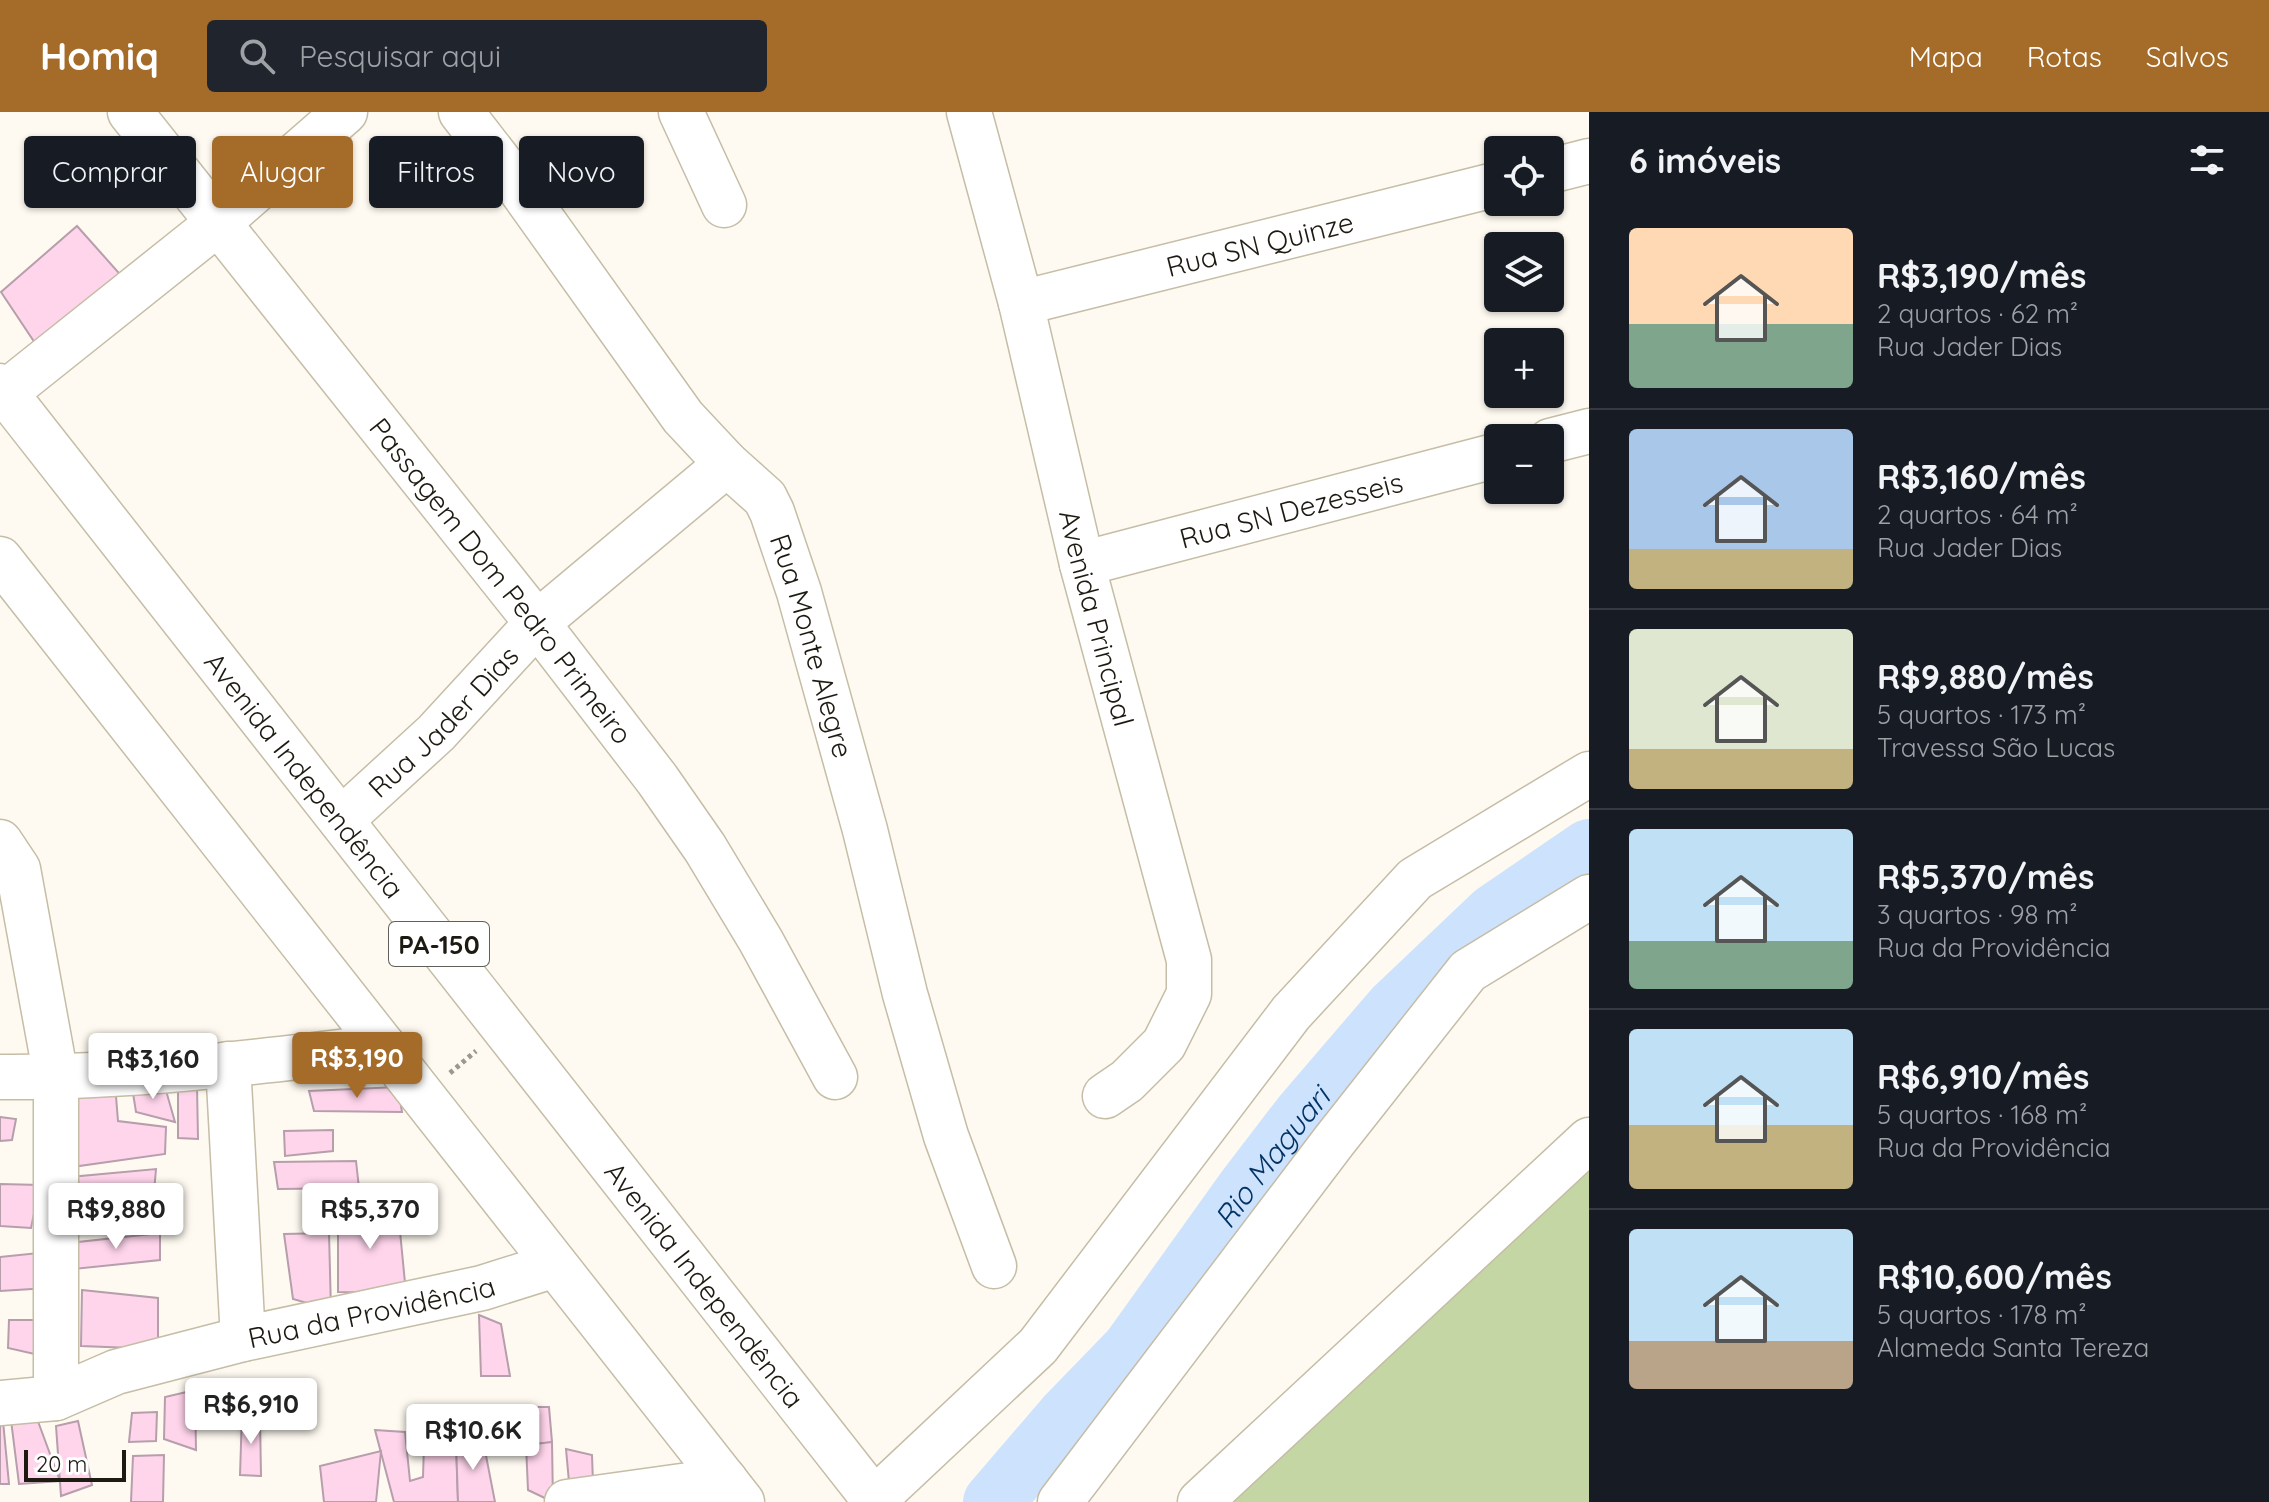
<!DOCTYPE html>
<html lang="pt">
<head>
<meta charset="utf-8">
<style>
  :root { --surface:#171b24; --page:#20242c; --text:#f1f3f6; --muted:#9ea1a6; --line:#363941; --accent:#a46b29 }
  body { margin:0; font-family:Quicksand,sans-serif; background:var(--page); color:var(--text); height:100vh; display:flex; flex-direction:column; font-size:30px; white-space:nowrap }
  * { box-sizing:border-box; margin:0 }
  p { font-size:26px; color:var(--muted) }
  .icon { flex:none; width:44px; height:44px; fill:none; stroke:currentColor; stroke-width:2; stroke-linecap:round; stroke-linejoin:round }
  .map { position:relative; flex:1; overflow:hidden }
  .details { display:flex; flex-direction:column; background:var(--surface); width:680px }
  .details>* { flex:none }
  .hud { position:absolute; left:24px; top:24px; width:760px; height:72px; display:flex; gap:16px }
  .tools { position:absolute; left:1484px; top:24px; display:grid; gap:16px }
  .tools a { display:grid; place-items:center; width:80px; height:80px; border-radius:8px; background:var(--surface); box-shadow:0 2px 6px #0004; font-size:40px }
  .scale { position:absolute; left:24px; bottom:20px; width:102px; box-sizing:border-box; padding-left:8px; border:4px solid #1d1a12; border-top:0; font-size:22px; line-height:28px; white-space:nowrap; color:#1d1a12; -webkit-text-stroke:6px #fff; paint-order:stroke }
  .price { position:absolute; translate:-50% -68px; padding:0 18px; border-radius:8px; background:#fff; color:#222; font-size:26px; line-height:52px; filter:drop-shadow(0 2px 4px #0008) }
  .price::after { content:''; position:absolute; left:50%; top:48px; width:24px; height:18px; margin-left:-12px; background:inherit; clip-path:polygon(0 0,100% 0,50% 100%) }
  .price.on { background:var(--accent); color:#fff }
  ul { padding:0; list-style:none }
  li { display:flex; align-items:center; gap:24px; height:200px; padding:0 40px }
  li+li { border-top:2px solid var(--line) }
  li span { display:grid; place-items:center; flex:none; width:224px; height:160px; border-radius:8px; color:#555 }
  li>.icon { margin-inline-start:auto }
  span .icon { width:96px; height:96px; fill:#fffc; stroke-width:1 }
  li b { font-size:34px }
  h2 { display:flex; justify-content:space-between; align-items:center; height:96px; padding:0 40px; font-size:34px }
  .pill { padding:0 28px; border-radius:8px; background:var(--surface); box-shadow:0 2px 6px #0004; font-size:28px; line-height:72px }
  .pill.on { background:var(--accent); color:#fff }
  header { display:flex; align-items:center; gap:48px; box-sizing:border-box; height:112px; padding:0 40px; background:var(--accent); color:#fff }
  header strong { font-size:38px }
  nav { display:flex; gap:44px; margin-inline-start:auto; font-size:28px }
  .search { width:560px; height:72px; background:var(--page); display:flex; align-items:center; gap:20px; box-sizing:border-box; padding:0 28px; border-radius:8px; color:var(--muted); font-size:30px }
  main { display:flex; flex:1; min-height:0 }
  .map>svg:first-child { display:block }
</style>
</head>
<body>
<header>
<strong>Homiq</strong>
<div class="search"><svg class="icon" aria-label="search" viewBox="0 0 24 24"><circle cx="10" cy="10" r="6"/><path d="M15 15l6 6"/></svg>Pesquisar aqui</div>
<nav><a>Mapa</a><a>Rotas</a><a>Salvos</a></nav>
</header>
<main>
<div class="map">
<svg width="1589" height="1390" viewBox="0 0 1589 1390">
  <rect width="100%" height="100%" fill="#fefaf1"/>
  <path fill="#c3d6a4" d="M1589,1032V1390H1217Z"/>
  <g fill="none" stroke-linecap="round" stroke-linejoin="round">
    <path stroke="#cde2fc" stroke-width="60" id="s1" d="M993,1390L1066,1305L1131,1238L1247,1076L1303,1003L1394,897L1494,802L1589,737"/>
  </g>
  <g fill="#ffd5ec" stroke="#b69eab" stroke-width="2">
    <path d="M77,114L126,169L39,237L1,180Z"/>
    <path d="M75,964L115,972L118,1009L166,1015L165,1042L72,1055Z"/>
    <path d="M163,968L175,1010L136,1000L132,975Z"/>
    <path d="M178,973L197,974L198,1027L178,1026Z"/>
    <path d="M398,975L402,1000L314,999L309,979Z"/>
    <path d="M0,1005L16,1007L12,1028L0,1029Z"/>
    <path d="M333,1018V1039L285,1044L284,1019Z"/>
    <path d="M356,1049L359,1076L278,1077L274,1050Z"/>
    <path d="M156,1057L153,1092L69,1091L70,1065Z"/>
    <path d="M0,1072L40,1073L31,1116L0,1114Z"/>
    <path d="M94,1092L161,1097L160,1121L91,1120Z"/>
    <path d="M338,1094L398,1099L406,1181L338,1180Z"/>
    <path d="M160,1121V1148L74,1157L69,1131Z"/>
    <path d="M329,1121L331,1198L293,1187L284,1122Z"/>
    <path d="M48,1140V1176L0,1179V1145Z"/>
    <path d="M82,1178L158,1186V1237L81,1234Z"/>
    <path d="M479,1203L501,1212L510,1264H481Z"/>
    <path d="M9,1208H37L39,1243L8,1236Z"/>
    <path d="M195,1278L196,1338L164,1327L165,1285Z"/>
    <path d="M518,1295H549L552,1330L518,1335Z"/>
    <path d="M157,1300L156,1329L129,1330L132,1301Z"/>
    <path d="M242,1301L260,1306L261,1364L240,1363Z"/>
    <path d="M36,1304L60,1369L19,1372L11,1308Z"/>
    <path d="M0,1309H3L9,1372H0Z"/>
    <path d="M78,1309L92,1373L61,1384L56,1314Z"/>
    <path d="M375,1318L405,1320L410,1369L423,1365L424,1332L456,1330L458,1390H394Z"/>
    <path d="M482,1323L495,1390H458L456,1330Z"/>
    <path d="M552,1330L553,1390L528,1378L526,1333Z"/>
    <path d="M566,1337L592,1343L593,1371L570,1381Z"/>
    <path d="M381,1339L376,1390H324L320,1354Z"/>
    <path d="M164,1343L163,1390H131L133,1344Z"/>
  </g>
  <g fill="none" stroke-linecap="round" stroke-linejoin="round">
    <defs>
      <g id="minor">
        <path id="s2" d="M130,0L537,511L657,667L705,736L761,829L835,965"/>
        <path id="s3" d="M461,0L516,71L683,305L727,352L765,386L772,400L799,480L865,718L905,882L946,1024L994,1154"/>
        <path d="M681,0L724,93"/>
        <path id="s4" d="M969,0L1021,191L1082,452L1189,848V882L1164,932L1127,969L1105,984"/>
        <path d="M1550,59L1589,49"/>
        <path id="s5" d="M1021,191L1498,72"/>
        <path d="M5,281L218,111L345,0"/>
        <path d="M1550,329L1589,319"/>
        <path id="s6" d="M1082,452L1498,343"/>
        <path id="s7" d="M341,708L436,621L537,511L727,352"/>
        <path d="M0,730L18,757L56,965V1286"/>
        <path d="M228,952L243,1227"/>
        <path d="M0,965C128,966 257,950 384,935"/>
        <path id="s8" d="M0,1291L56,1286L116,1260L243,1227L482,1176L555,1153"/>
        <path d="M874,1388L1038,1234L1291,901L1415,767L1589,662"/>
        <path d="M567,1390L725,1368"/>
        <path d="M1060,1390L1334,1029L1468,859L1589,785"/>
        <path d="M1200,1390L1589,1028"/>
      </g>
      <g id="major">
        <path id="s9" d="M0,274L876,1390"/>
        <path d="M0,447L742,1390"/>
      </g>
    </defs>
    <use href="#minor" stroke="#c5bda6" stroke-width="47"/>
    <use href="#major" stroke="#c5bda6" stroke-width="47"/>
    <path stroke="#9c9890" stroke-width="5" stroke-dasharray="4 4" stroke-linecap="butt" d="M450,961L476,939"/>
    <use href="#minor" stroke="#fff" stroke-width="44"/>
    <use href="#major" stroke="#fff" stroke-width="44"/>
  </g>
  <g text-anchor="middle" dominant-baseline="central" stroke-width="7" stroke-linejoin="round" paint-order="stroke">
    <rect fill="#fff" stroke="#615f59" stroke-width="2" x="389" y="810" width="100" height="44" rx="6"/>
    <g font-size="26" font-weight="bold" fill="#1d1a12">
      <text x="439" y="832">PA-150</text>
    </g>
    <g font-size="28" fill="#1d1a12" stroke="#fff">
      <text stroke="none"><textPath href="#s5" startOffset="246">Rua SN Quinze</textPath></text>
      <text stroke="none"><textPath href="#s6" startOffset="216">Rua SN Dezesseis</textPath></text>
      <text stroke="none"><textPath href="#s2" startOffset="598">Passagem Dom Pedro Primeiro</textPath></text>
      <text stroke="none"><textPath href="#s4" startOffset="522">Avenida Principal</textPath></text>
      <text stroke="none"><textPath href="#s3" startOffset="648">Rua Monte Alegre</textPath></text>
      <text stroke="none"><textPath href="#s7" startOffset="142">Rua Jader Dias</textPath></text>
      <text stroke="none"><textPath href="#s9" startOffset="494">Avenida Independência</textPath></text>
      <text stroke="none"><textPath href="#s9" startOffset="1142">Avenida Independência</textPath></text>
      <text stroke="none"><textPath href="#s8" startOffset="384">Rua da Providência</textPath></text>
    </g>
    <g font-size="30" font-style="italic" fill="#033364" stroke="#fff">
      <text stroke="none"><textPath href="#s1" startOffset="444">Rio Maguari</textPath></text>
    </g>
  </g>
</svg>
<div class="tools">
<a><svg class="icon" aria-label="locate" viewBox="0 0 24 24"><circle cx="12" cy="12" r="6"/><path d="M12 2v4M12 18v4M2 12h4M18 12h4"/></svg></a>
<a><svg class="icon" aria-label="layers" viewBox="0 0 24 24"><path d="M12 4l9 5-9 5-9-5zM3 14l9 5 9-5"/></svg></a>
<a>+</a>
<a>−</a>
</div>
<div class="scale">20 m</div>
<b class="price on" style="left:357px;top:988px">R$3,190</b>
<b class="price" style="left:153px;top:989px">R$3,160</b>
<b class="price" style="left:116px;top:1139px">R$9,880</b>
<b class="price" style="left:370px;top:1139px">R$5,370</b>
<b class="price" style="left:251px;top:1334px">R$6,910</b>
<b class="price" style="left:473px;top:1360px">R$10.6K</b>
<div class="hud">
<a class="pill">Comprar</a>
<a class="pill on">Alugar</a>
<a class="pill">Filtros</a>
<a class="pill">Novo</a>
</div>
</div>
<section class="details">
<h2>6 imóveis<svg class="icon" aria-label="filters" viewBox="0 0 24 24"><path d="M4 7h16M4 17h16"/><circle cx="9" cy="7" r="2"/><circle cx="15" cy="17" r="2"/></svg></h2>
<ul>
<li><span style="background:linear-gradient(#ffd9b3 60%,#7fa58c 0)"><svg class="icon" aria-label="home" viewBox="0 0 24 24"><path d="M3 11l9-7 9 7M6 9v11h12V9"/></svg></span><div><b>R$3,190/mês</b><p>2 quartos · 62 m²</p><p>Rua Jader Dias</p></div></li>
<li><span style="background:linear-gradient(#a9c7e8 75%,#c2b280 0)"><svg class="icon" aria-label="home" viewBox="0 0 24 24"><path d="M3 11l9-7 9 7M6 9v11h12V9"/></svg></span><div><b>R$3,160/mês</b><p>2 quartos · 64 m²</p><p>Rua Jader Dias</p></div></li>
<li><span style="background:linear-gradient(#dfe7d0 75%,#c2b280 0)"><svg class="icon" aria-label="home" viewBox="0 0 24 24"><path d="M3 11l9-7 9 7M6 9v11h12V9"/></svg></span><div><b>R$9,880/mês</b><p>5 quartos · 173 m²</p><p>Travessa São Lucas</p></div></li>
<li><span style="background:linear-gradient(#bfe0f5 70%,#7fa58c 0)"><svg class="icon" aria-label="home" viewBox="0 0 24 24"><path d="M3 11l9-7 9 7M6 9v11h12V9"/></svg></span><div><b>R$5,370/mês</b><p>3 quartos · 98 m²</p><p>Rua da Providência</p></div></li>
<li><span style="background:linear-gradient(#bfe0f5 60%,#c2b280 0)"><svg class="icon" aria-label="home" viewBox="0 0 24 24"><path d="M3 11l9-7 9 7M6 9v11h12V9"/></svg></span><div><b>R$6,910/mês</b><p>5 quartos · 168 m²</p><p>Rua da Providência</p></div></li>
<li><span style="background:linear-gradient(#bfe0f5 70%,#b9a48a 0)"><svg class="icon" aria-label="home" viewBox="0 0 24 24"><path d="M3 11l9-7 9 7M6 9v11h12V9"/></svg></span><div><b>R$10,600/mês</b><p>5 quartos · 178 m²</p><p>Alameda Santa Tereza</p></div></li>
</ul>
</section>
</main>
</body>
</html>
